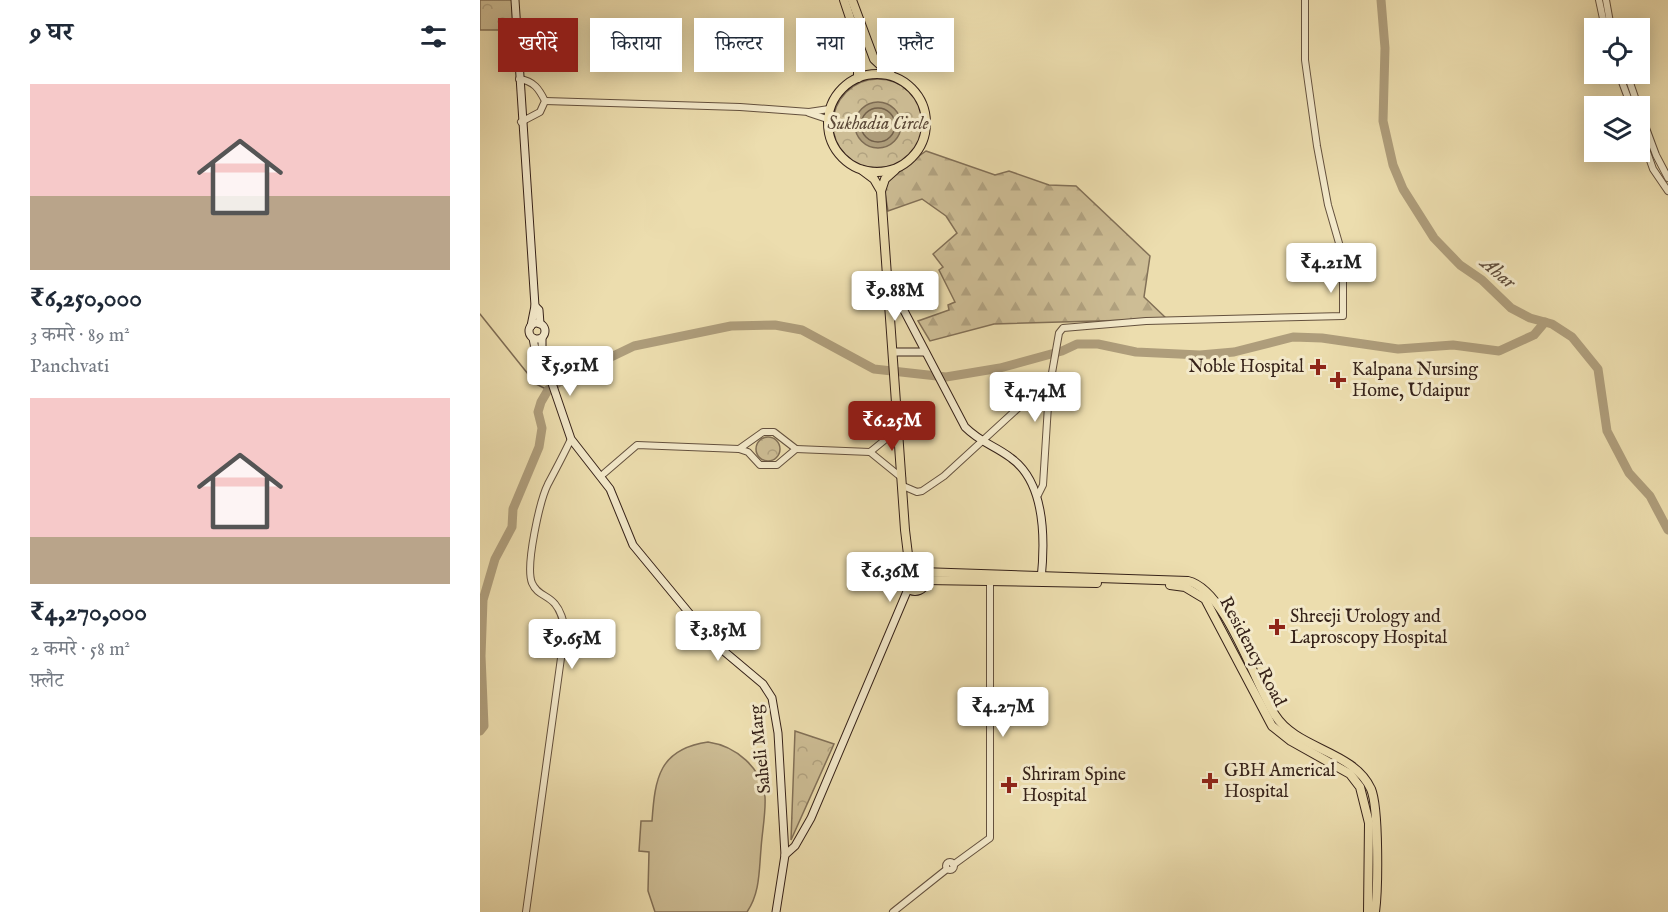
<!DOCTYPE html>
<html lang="hi">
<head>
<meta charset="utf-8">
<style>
  :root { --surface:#fff; --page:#f2f2f3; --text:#1f2937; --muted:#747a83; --accent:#8f2418 }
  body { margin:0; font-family:"IM FELL English","Noto Serif Devanagari",serif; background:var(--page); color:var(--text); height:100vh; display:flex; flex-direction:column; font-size:22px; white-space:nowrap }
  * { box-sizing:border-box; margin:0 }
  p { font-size:20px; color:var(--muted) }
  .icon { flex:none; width:33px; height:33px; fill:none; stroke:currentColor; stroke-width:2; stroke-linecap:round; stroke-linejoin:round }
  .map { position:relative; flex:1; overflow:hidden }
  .panel { display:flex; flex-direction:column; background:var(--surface); width:480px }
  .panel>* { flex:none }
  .hud { position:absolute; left:18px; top:18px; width:570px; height:54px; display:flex; gap:12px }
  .buttons { position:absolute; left:1104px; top:18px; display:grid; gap:12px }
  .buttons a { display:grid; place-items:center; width:66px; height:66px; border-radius:0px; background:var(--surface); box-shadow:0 3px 15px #0003; font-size:30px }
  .price { position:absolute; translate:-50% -51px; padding:0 14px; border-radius:6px; background:#fff; color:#222; font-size:20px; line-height:39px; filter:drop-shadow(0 2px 3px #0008) }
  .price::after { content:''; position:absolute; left:50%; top:36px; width:18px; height:14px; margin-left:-9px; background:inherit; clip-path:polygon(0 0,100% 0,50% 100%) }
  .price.selected { background:var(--accent); color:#fff }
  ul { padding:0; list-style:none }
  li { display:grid; align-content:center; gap:12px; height:318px; padding:0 30px }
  li span { display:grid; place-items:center; height:186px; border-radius:0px; color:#555 }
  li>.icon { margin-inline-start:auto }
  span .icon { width:108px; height:108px; fill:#fffc; stroke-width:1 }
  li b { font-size:26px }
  h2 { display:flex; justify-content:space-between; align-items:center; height:72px; padding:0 30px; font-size:26px }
  .chip { padding:0 21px; border-radius:0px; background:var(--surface); box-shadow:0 3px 15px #0003; font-size:21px; line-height:54px }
  .chip.selected { background:var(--accent); color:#fff }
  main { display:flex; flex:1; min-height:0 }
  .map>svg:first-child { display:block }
</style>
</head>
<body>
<main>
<section class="panel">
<h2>9 घर<svg class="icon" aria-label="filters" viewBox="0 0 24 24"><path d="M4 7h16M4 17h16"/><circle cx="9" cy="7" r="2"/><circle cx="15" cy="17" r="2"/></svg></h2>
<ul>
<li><span style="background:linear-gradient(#f6c9c9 60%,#b9a48a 0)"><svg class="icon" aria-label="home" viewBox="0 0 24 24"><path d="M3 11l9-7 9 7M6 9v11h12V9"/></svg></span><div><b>₹6,250,000</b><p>3 कमरे · 89 m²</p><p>Panchvati</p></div></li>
<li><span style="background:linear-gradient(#f6c9c9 75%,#b9a48a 0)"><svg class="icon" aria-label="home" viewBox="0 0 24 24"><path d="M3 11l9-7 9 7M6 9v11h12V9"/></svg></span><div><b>₹4,270,000</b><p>2 कमरे · 58 m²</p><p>फ़्लैट</p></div></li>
</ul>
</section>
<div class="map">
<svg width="1188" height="912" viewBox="0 0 1188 912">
  <defs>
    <pattern id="forest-firs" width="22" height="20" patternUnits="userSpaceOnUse" patternTransform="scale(1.5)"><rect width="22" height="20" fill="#cdbd95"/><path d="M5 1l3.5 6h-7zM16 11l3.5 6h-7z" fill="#b1a280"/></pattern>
    <pattern id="park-crowns" width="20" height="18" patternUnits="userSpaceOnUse" patternTransform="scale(1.5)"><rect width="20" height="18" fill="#cdbd95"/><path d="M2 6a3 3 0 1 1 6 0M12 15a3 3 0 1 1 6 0" fill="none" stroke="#b1a280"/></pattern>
  </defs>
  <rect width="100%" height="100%" fill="#ecddae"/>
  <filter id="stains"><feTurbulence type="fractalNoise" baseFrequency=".00333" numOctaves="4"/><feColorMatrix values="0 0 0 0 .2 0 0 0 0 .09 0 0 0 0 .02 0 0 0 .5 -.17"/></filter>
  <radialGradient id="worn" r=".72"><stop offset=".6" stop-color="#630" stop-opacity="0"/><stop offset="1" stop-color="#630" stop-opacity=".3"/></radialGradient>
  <path fill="url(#forest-firs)" stroke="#827057" stroke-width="1.5" d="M446,151L515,175L529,171L569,185L596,186L670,256L664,297L687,319L514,324L450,341L438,321L469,310L468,305L475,302L459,270L463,267L453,254L477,233L466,216L442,199L408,211L405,193L408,178Z"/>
  <g fill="url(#park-crowns)" stroke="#827057" stroke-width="1.5">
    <path d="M0,0H32L33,30H0Z"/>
    <circle cx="398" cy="124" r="45"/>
    <circle cx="288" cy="449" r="12"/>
    <path d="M315,731L354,744L311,840Z"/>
  </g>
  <path fill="#cdbd95" stroke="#827057" stroke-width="1.5" d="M228,742C256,746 282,768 285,797C286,813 282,832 281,849C279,871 280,893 267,912H175L168,891L169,852L159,851L161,821H172C175,778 179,749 228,742Z"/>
  <circle fill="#ae9d7b" stroke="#7e6c54" stroke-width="1.5" cx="398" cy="125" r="23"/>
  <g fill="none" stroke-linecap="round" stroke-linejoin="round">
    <circle stroke="#72604a" stroke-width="1.5" cx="398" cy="125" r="17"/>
    <path stroke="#7e6c54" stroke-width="1.5" d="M0,314L56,384L68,390"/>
    <g stroke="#ae9d7b" stroke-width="9">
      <path d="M901,0L905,48L903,121L913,165L923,189L954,238L980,265L1002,280L1031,308L1050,318L1072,324L1092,337L1118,369L1127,431L1149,473L1170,496L1188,530"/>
      <path d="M0,731L4,726L1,656L3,600L15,559L32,527L33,509L59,447L62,428L58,412L61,402L68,390L79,382L154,346L251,326L295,325L322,330L394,369L466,377L520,368L582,351L597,344H618L656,352L720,355L754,352L813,337L842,338L918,349L973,345L1019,351L1054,335L1065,322"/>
    </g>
    <defs>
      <g id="tertiary">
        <path d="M1119,0L1125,28"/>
        <path d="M1126,0L1131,28"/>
        <path d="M1139,74L1151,106"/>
        <path d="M1147,74L1158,106"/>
        <path d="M39,79C54,81 59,89 65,101L60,112L41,122"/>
        <path d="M65,101L260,107L329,112L349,109"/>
        <path d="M1160,112L1176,155L1188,178"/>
        <path d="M329,113L347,119"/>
        <path d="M1160,132L1173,169L1188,191"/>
        <path d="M283,432H294L316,449L297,465H280L268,452L259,449Z"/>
        <path d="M316,449L390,452L417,430"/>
        <path d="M390,452L422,478"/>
        <path d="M121,476L157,445L259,449"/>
        <path d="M423,486L437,492L442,491L464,476L572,377"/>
        <path d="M558,495L563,485L569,390L579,333L583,328L666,321L863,316V257L848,205L837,146L825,60V0"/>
        <circle cx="470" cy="866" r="4"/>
        <path d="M473,865L510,838V577"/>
        <path d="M46,912L85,629C83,620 81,611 75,604C68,595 57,595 52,583C45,566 60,500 68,484C76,469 84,454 91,439"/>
        <path d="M413,912L467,869"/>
      </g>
      <g id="secondary">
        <path d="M35,0L55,306L59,310L60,324"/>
        <path d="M409,282L485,427C501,443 514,445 531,458C566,483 565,542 561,580"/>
        <circle cx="57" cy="331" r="8"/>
        <path d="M51,326L55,306"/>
        <path d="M53,338L55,349L62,354"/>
        <path d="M62,338V354L91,439L130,489L153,545L233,642L283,684L292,698L298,733L305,855L296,912"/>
        <path d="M413,352H445"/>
        <path d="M305,855L315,846L331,818L428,589"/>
      </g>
      <g id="primary">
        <path d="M364,0L378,42V78"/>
        <path d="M372,0L394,59L411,75"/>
        <circle cx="397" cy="123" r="49"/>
        <path d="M382,170L394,179L401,191L425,530L430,571"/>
        <path d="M401,191L405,179L415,170"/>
        <circle cx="435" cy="580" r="11"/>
        <path d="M441,572L708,581C746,590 774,682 795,715C817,750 873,750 891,789C899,808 898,890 895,912"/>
        <path d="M446,580L617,583"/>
        <path d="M690,585L705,587L725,599L792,726L811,741L870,774L880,787L889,823L888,912"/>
      </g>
    </defs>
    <use href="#tertiary" stroke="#64513e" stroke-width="8"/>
    <use href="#secondary" stroke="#362219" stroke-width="9"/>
    <use href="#primary" stroke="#362219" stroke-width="10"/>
    <use href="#tertiary" stroke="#f3e9ca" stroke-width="6"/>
    <use href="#secondary" stroke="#f3e9ca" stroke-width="7"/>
    <use href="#primary" stroke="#ecddae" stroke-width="8"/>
  </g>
  <g fill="#8f2418" stroke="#f3e9ca" stroke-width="2">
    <path d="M835 358h6v6h6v6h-6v6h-6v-6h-6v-6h6z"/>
    <path d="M855 371h6v6h6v6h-6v6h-6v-6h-6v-6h6z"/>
    <path d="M794 618h6v6h6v6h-6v6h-6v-6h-6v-6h6z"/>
    <path d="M727 772h6v6h6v6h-6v6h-6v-6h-6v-6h6z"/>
    <path d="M526 776h6v6h6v6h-6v6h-6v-6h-6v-6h6z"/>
  </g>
  <g text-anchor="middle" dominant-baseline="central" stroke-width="6" stroke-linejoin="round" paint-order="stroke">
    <g font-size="18" font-style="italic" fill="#5c4938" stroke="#f3e9ca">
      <text x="398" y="124">Sukhadia Circle</text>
    </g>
    <g font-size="18" fill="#362219" stroke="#f3e9ca" text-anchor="start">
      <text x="824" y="367" text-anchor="end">Noble Hospital</text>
      <text x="872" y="370">Kalpana Nursing<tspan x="872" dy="21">Home, Udaipur</tspan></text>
      <text x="810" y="617">Shreeji Urology and<tspan x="810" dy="21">Laproscopy Hospital</tspan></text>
      <text x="744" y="771">GBH Americal<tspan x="744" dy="21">Hospital</tspan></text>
      <text x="542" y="775">Shriram Spine<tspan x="542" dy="21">Hospital</tspan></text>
    </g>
    <g font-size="18" fill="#362219" stroke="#f3e9ca">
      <text transform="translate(772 652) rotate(62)">Residency Road</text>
      <text transform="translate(281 749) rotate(-96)">Saheli Marg</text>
    </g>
    <g font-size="20" font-style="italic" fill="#604d3b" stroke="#f3e9ca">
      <text transform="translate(1018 273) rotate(40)">Ahar</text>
    </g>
  </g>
  <rect width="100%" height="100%" filter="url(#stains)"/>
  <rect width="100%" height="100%" fill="url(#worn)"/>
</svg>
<div class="buttons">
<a><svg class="icon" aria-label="locate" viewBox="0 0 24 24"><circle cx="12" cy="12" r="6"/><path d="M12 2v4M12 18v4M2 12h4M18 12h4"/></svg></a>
<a><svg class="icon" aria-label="layers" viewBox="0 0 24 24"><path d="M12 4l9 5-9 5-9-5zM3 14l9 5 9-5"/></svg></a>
</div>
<b class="price" style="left:851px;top:294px">₹4.21M</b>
<b class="price" style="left:415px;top:322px">₹9.88M</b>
<b class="price" style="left:90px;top:397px">₹5.91M</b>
<b class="price" style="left:555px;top:423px">₹4.74M</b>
<b class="price selected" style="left:412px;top:452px">₹6.25M</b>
<b class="price" style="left:410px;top:603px">₹6.36M</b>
<b class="price" style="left:238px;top:662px">₹3.85M</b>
<b class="price" style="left:92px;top:670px">₹9.65M</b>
<b class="price" style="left:523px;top:738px">₹4.27M</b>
<div class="hud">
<a class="chip selected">खरीदें</a>
<a class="chip">किराया</a>
<a class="chip">फ़िल्टर</a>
<a class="chip">नया</a>
<a class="chip">फ़्लैट</a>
</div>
</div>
</main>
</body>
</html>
